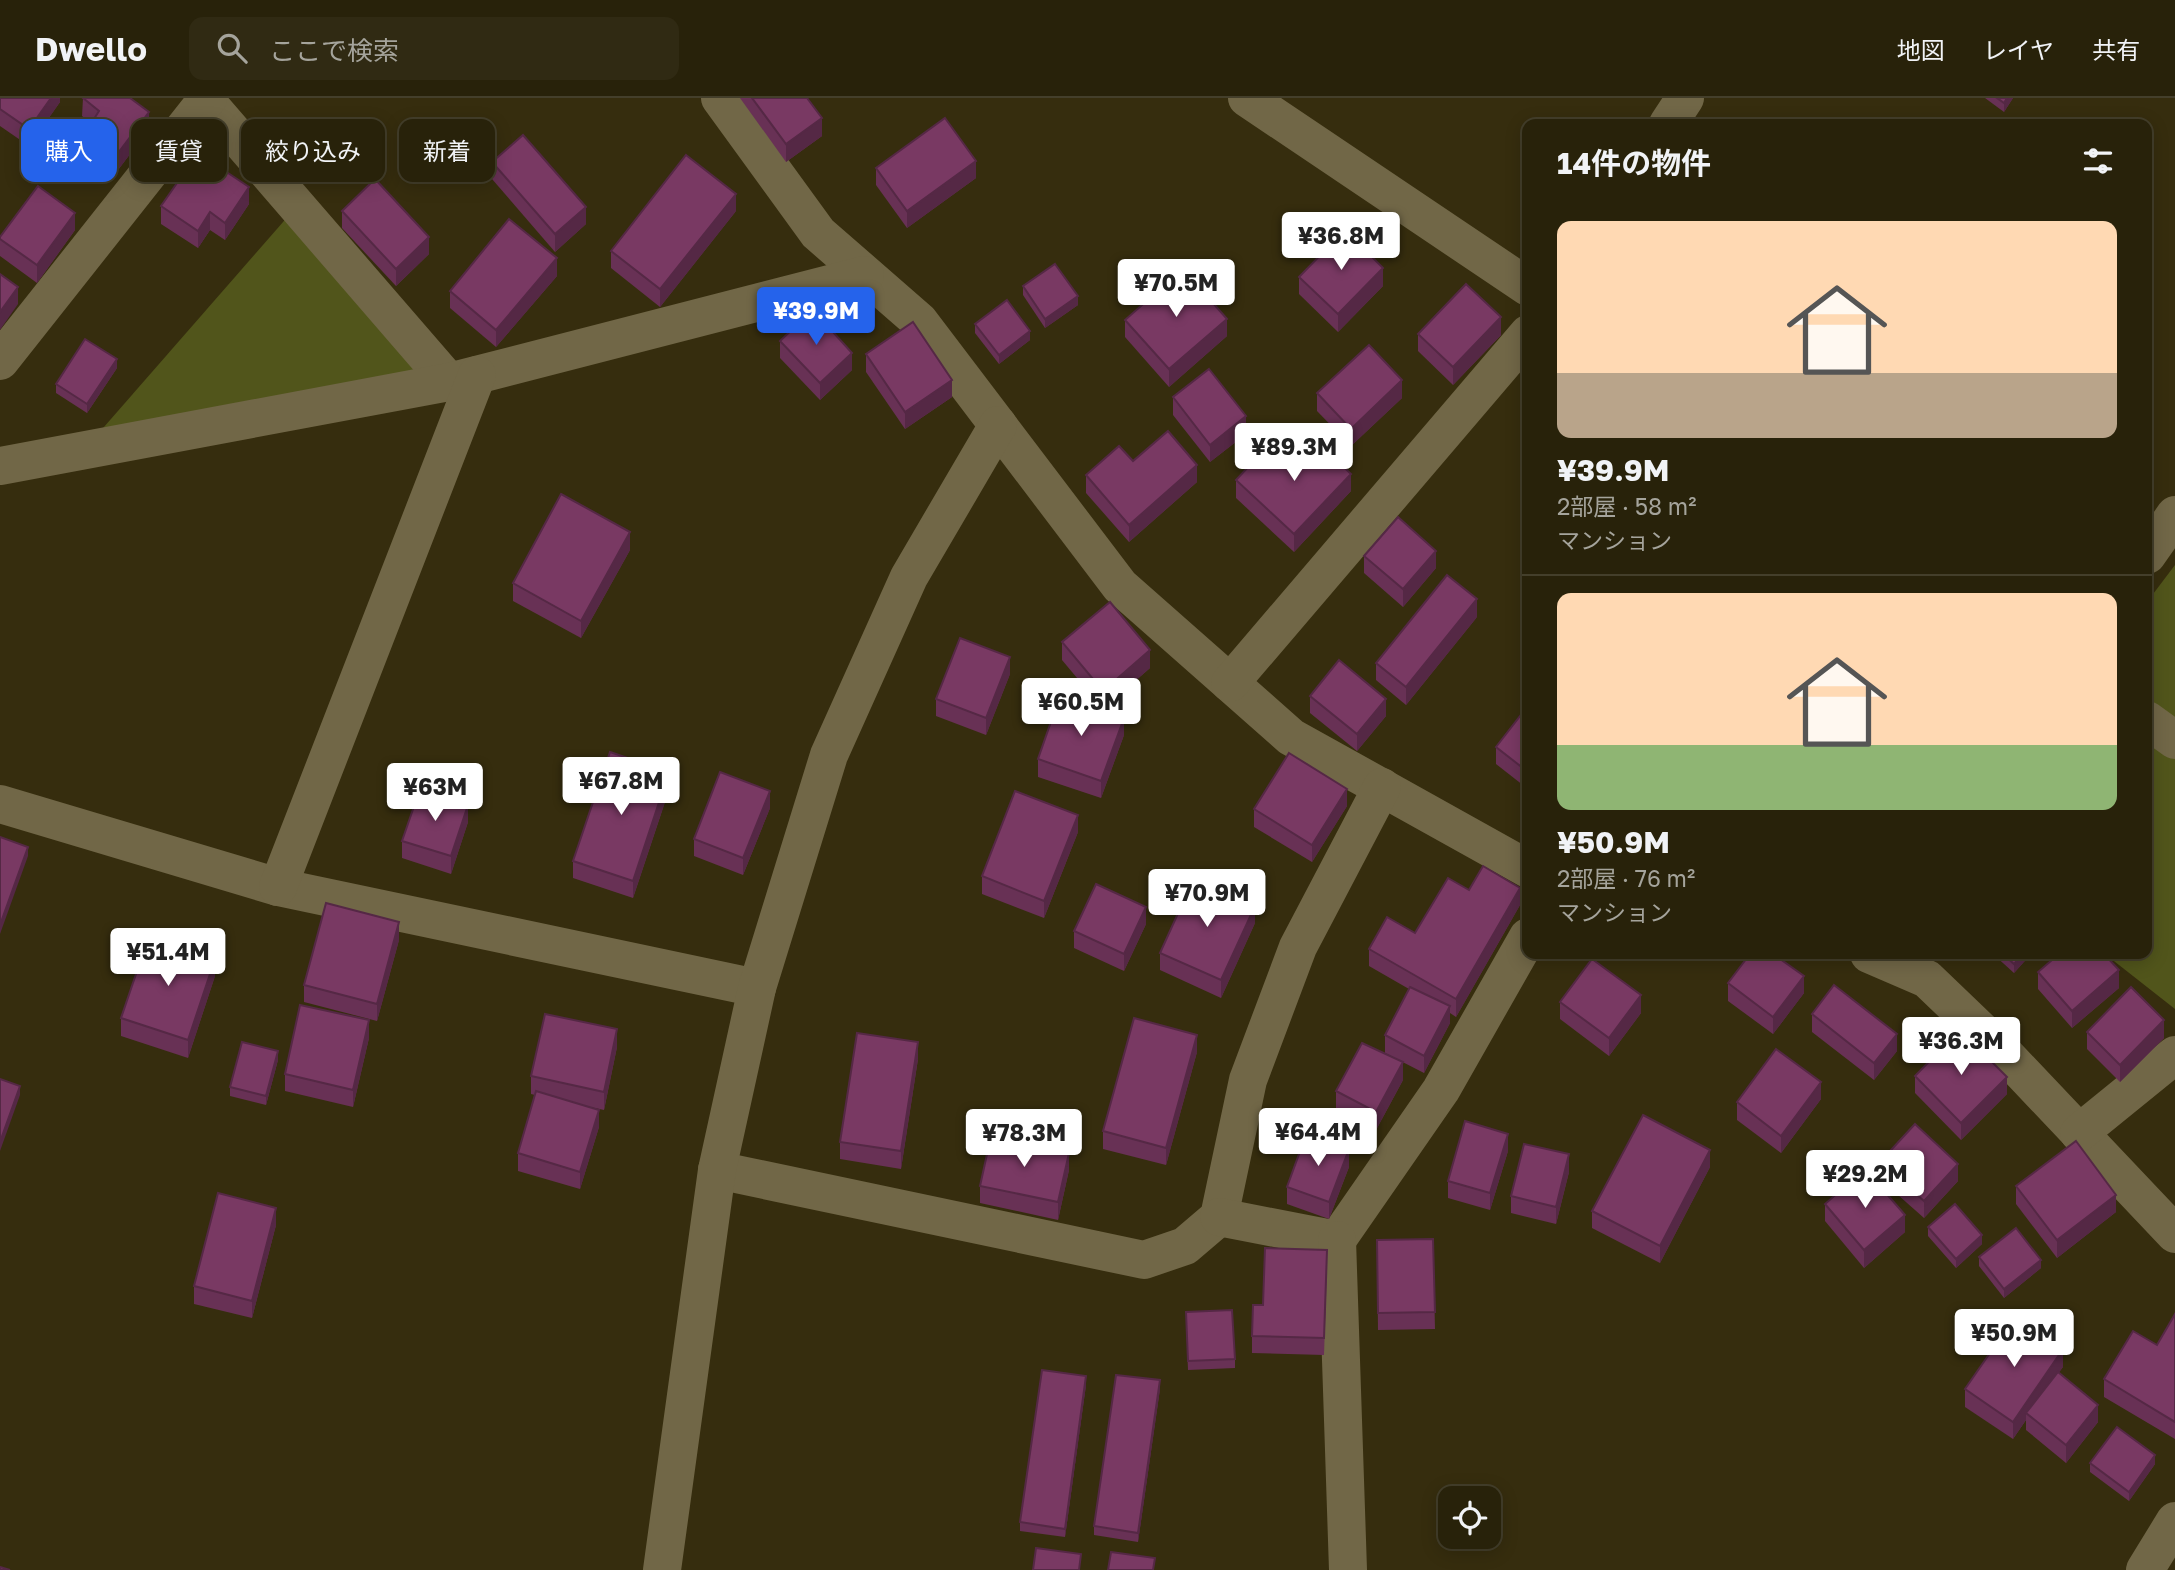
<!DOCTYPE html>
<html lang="ja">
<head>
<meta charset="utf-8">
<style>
  :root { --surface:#28220a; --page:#302a13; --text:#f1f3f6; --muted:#a5a49c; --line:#443f2b; --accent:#2563eb }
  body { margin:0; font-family:"Golos Text","Noto Sans JP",sans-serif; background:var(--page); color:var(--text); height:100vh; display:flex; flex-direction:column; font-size:26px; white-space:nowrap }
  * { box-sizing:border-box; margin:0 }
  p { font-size:23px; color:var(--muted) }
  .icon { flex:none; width:38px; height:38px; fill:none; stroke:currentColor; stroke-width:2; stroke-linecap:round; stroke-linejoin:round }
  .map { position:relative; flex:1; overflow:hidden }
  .side { position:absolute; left:1522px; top:21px; width:630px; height:840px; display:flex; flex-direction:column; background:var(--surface); border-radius:14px; box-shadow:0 4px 18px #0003,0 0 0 2px var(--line) }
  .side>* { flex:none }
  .guide { position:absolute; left:21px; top:21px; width:665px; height:63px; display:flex; gap:14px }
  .tools { position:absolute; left:1438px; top:1388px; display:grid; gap:14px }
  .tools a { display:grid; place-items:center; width:63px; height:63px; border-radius:14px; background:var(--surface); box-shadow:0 4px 18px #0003,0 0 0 2px var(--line); font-size:35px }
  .price { position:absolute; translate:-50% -60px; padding:0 16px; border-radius:7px; background:#fff; color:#222; font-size:23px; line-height:46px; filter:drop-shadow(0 2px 4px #0008) }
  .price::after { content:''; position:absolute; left:50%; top:42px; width:21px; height:16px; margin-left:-10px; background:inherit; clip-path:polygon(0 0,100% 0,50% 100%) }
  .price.selected { background:var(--accent); color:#fff }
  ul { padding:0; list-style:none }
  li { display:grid; align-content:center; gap:14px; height:371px; padding:0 35px }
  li+li { border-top:2px solid var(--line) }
  li span { display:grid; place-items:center; height:217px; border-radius:14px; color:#555 }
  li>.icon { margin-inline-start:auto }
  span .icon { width:126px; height:126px; fill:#fffc; stroke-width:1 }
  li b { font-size:30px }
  h2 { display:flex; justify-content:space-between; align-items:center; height:84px; padding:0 35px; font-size:30px }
  .chip { padding:0 24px; border-radius:14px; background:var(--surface); box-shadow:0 4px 18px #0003,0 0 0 2px var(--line); font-size:24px; line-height:63px }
  .chip.selected { background:var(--accent); color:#fff }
  header { display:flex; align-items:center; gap:42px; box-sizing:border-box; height:98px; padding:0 35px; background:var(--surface); border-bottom:2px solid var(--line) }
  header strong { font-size:33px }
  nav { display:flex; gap:38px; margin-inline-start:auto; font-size:24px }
  .search { width:490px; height:63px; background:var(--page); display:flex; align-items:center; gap:18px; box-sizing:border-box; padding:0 24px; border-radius:14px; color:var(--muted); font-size:26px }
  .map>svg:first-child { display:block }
</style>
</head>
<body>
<header>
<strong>Dwello</strong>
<div class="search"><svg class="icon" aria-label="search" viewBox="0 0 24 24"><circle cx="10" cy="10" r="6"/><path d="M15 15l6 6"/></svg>ここで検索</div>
<nav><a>地図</a><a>レイヤ</a><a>共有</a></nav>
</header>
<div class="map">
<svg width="2175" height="1472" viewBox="0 0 2175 1472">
  <rect width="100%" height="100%" fill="#362d0e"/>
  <g fill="#51551b">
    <path d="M297,108L449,284L83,353Z"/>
    <path d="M2175,467V911L2105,856H2147V504Z"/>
  </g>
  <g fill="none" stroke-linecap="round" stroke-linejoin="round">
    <g stroke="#716747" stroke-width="38">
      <path d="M720,0L818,135L919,223L1120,488L1291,639L1528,771"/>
      <path d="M1247,0L1528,189"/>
      <path d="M206,3L449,284"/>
      <path d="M1668,26L1685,0"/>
      <path d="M0,263L208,0"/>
      <path d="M0,368L449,284L865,177"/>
      <path d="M2147,457L2175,417"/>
      <path d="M1230,585L1528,236"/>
      <path d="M2147,622L2175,642"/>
      <path d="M0,706L278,789L757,890"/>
      <path d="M278,789L477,277"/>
      <path d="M1869,856L1927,881L1998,949L2175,1136"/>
      <path d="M2079,1035L2175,957"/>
      <path d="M717,1072L1144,1162L1185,1148L1219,1119L1248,982L1298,849L1382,689"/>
      <path d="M1219,1119L1337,1142L1441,992L1528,839"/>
      <path d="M1337,1142L1348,1472"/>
      <path d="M662,1472L717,1072L757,890L829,657L909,479L998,327"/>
      <path d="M2145,1472L2175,1423"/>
    </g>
  </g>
  <g fill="#683155">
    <path d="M0,0H60V4L29,48L0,28Z"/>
    <path d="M83,0L149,31L118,72L87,49V32L91,25L82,18Z"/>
    <path d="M740,0H807L822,38L786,64Z"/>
    <path d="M1985,0H2013L2004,14Z"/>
    <path d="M492,64L586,126L555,154L492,81Z"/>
    <path d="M876,70L976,80L907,130L876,87Z"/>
    <path d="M249,106L225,142L210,132L198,150L161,126V108Z"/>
    <path d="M342,113L429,156L396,188L342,130Z"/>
    <path d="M736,113L660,209L611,170V153Z"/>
    <path d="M75,132L37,185L0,158V139Z"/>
    <path d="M557,178L496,249L450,210V193Z"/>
    <path d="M1299,179L1383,188L1338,234L1299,196Z"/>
    <path d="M1023,188L1078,207L1045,230L1023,197Z"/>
    <path d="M1125,222L1227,238L1169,289L1125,239Z"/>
    <path d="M975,226L1030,242L999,266L975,235Z"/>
    <path d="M1418,236L1501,237L1453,287L1418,253Z"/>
    <path d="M780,243L852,272L820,302L780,260Z"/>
    <path d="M866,256L952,299L905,331L866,274Z"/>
    <path d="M117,270L87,315L56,295V286Z"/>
    <path d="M1317,295L1402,300L1351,348L1317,313Z"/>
    <path d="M1173,299L1246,336L1210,364L1173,317Z"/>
    <path d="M1133,363L1197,384L1129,444L1086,395V377Z"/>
    <path d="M1284,367L1351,393L1294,454L1236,400V382Z"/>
    <path d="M630,452L581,540L513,503V485Z"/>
    <path d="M1364,458L1436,470L1403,509L1364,475Z"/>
    <path d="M1477,519L1406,607L1376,582V565Z"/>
    <path d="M1062,544L1150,570L1103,611L1062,562Z"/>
    <path d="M1010,576L986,637L936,618V601Z"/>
    <path d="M1310,598L1386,618L1357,653L1310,615Z"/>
    <path d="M1528,616V691L1496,666V649Z"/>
    <path d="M1124,637L1101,700L1038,679V661Z"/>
    <path d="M669,692L633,800L573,780V763Z"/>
    <path d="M1347,708L1312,764L1254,729V711Z"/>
    <path d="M770,710L743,777L694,758V741Z"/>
    <path d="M468,724L451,776L402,760V743Z"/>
    <path d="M1078,734L1044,820L982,796V778Z"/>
    <path d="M1469,792L1520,807L1456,919L1450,915V925L1424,975L1385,955V937L1409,891L1369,868V851L1415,835Z"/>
    <path d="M1255,825L1221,900L1160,872V855Z"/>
    <path d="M1146,826L1124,873L1074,850V833Z"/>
    <path d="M399,842L377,923L304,904V887Z"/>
    <path d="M1993,856H2031L2014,875Z"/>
    <path d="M2038,874L2119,890L2072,930L2038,891Z"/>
    <path d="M215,878L188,960L121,938V920Z"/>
    <path d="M1728,885L1804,895L1773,936L1728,903Z"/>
    <path d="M1560,904L1641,915L1609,958L1560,921Z"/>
    <path d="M1812,916L1897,953L1874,982L1812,934Z"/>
    <path d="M2087,934L2164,940L2120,984L2087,951Z"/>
    <path d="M369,940L353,1009L285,993V976Z"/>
    <path d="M617,949L604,1012L581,1007L599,1029L580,1091L518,1073V1055L535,997L531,996V978Z"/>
    <path d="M1197,954L1166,1067L1103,1051V1033Z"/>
    <path d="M918,961L901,1071L840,1061V1044Z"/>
    <path d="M278,962L266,1007L230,998V989Z"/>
    <path d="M1915,978L2007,996L1961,1042L1915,995Z"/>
    <path d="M1403,982L1376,1032L1336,1011V993Z"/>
    <path d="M1821,1001L1781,1055L1737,1022V1004Z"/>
    <path d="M1508,1053L1490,1112L1448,1100V1083Z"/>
    <path d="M1880,1064L1958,1083L1924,1120L1880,1081Z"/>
    <path d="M1349,1069L1329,1121L1287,1106V1089Z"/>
    <path d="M1710,1069L1660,1165L1592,1130V1113Z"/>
    <path d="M1069,1072L1058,1122L980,1105V1088Z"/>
    <path d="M1569,1074L1556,1126L1511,1115V1098Z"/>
    <path d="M2016,1088L2116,1114L2057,1160L2016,1106Z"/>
    <path d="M1825,1106L1905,1134L1864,1170L1825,1123Z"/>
    <path d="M276,1127L252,1220L194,1206V1188Z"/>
    <path d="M1928,1129L1982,1146L1956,1170L1928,1138Z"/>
    <path d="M1433,1141L1435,1231L1378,1232L1377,1142Z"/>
    <path d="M1979,1159L2041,1170L2004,1200L1979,1168Z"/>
    <path d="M1327,1169L1324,1257L1252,1255V1238L1263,1207Z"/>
    <path d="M2175,1216V1341L2104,1299V1281L2157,1247Z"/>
    <path d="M1186,1223L1235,1261V1270L1188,1272Z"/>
    <path d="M2063,1269L2059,1274L2098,1324L2066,1365L2026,1332V1322L2013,1341L1965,1309V1291Z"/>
    <path d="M1086,1287L1065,1439L1020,1433V1424Z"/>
    <path d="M1160,1291L1138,1444L1094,1437V1428Z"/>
    <path d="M2090,1365L2155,1366L2129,1403L2090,1374Z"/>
  </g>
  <g fill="#552845">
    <path d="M51,0H60V4L29,48V31Z"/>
    <path d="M2007,0H2013L2004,14V5Z"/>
    <path d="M149,14V31L118,72V55Z"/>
    <path d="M822,20V38L786,64V46Z"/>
    <path d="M976,63V80L907,130V113Z"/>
    <path d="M249,89V106L225,142V125Z"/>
    <path d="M736,96V113L660,209V191Z"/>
    <path d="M586,109V126L555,154V136Z"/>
    <path d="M210,114V132L198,150V133Z"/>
    <path d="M75,115V132L37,185V167Z"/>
    <path d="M429,139V156L396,188V171Z"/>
    <path d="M557,160V178L496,249V232Z"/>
    <path d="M1383,170V188L1338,234V216Z"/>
    <path d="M18,189V206L0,232V214Z"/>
    <path d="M1078,198V207L1045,230V221Z"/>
    <path d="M1501,219V237L1453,287V269Z"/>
    <path d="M1227,221V238L1169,289V271Z"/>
    <path d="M1030,233V242L999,266V257Z"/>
    <path d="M852,255V272L820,302V285Z"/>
    <path d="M117,261V270L87,315V306Z"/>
    <path d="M952,282V299L905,331V314Z"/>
    <path d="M1402,282V300L1351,348V331Z"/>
    <path d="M1246,318V336L1210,364V347Z"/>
    <path d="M1197,367V384L1129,444V427Z"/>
    <path d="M1351,376V393L1294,454V436Z"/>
    <path d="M630,434V452L581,540V523Z"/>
    <path d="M1436,453V470L1403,509V491Z"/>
    <path d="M1477,501V519L1406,607V589Z"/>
    <path d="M1150,552V570L1103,611V593Z"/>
    <path d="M1010,559V576L986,637V620Z"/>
    <path d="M1386,601V618L1357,653V636Z"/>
    <path d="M1124,620V637L1101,700V683Z"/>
    <path d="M669,674V692L633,800V783Z"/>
    <path d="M1347,691V708L1312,764V747Z"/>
    <path d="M770,693V710L743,777V760Z"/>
    <path d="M468,707V724L451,776V758Z"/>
    <path d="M1078,717V734L1044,820V803Z"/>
    <path d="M28,749V758L0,836V827Z"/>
    <path d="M1520,790V807L1456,919V901Z"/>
    <path d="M1255,808V825L1221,900V882Z"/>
    <path d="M1146,809V826L1124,873V856Z"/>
    <path d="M399,824V842L377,923V906Z"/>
    <path d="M2023,856H2031L2014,875V866Z"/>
    <path d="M215,861V878L188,960V942Z"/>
    <path d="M2119,872V890L2072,930V913Z"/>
    <path d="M1804,878V895L1773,936V919Z"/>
    <path d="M1641,897V915L1609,958V940Z"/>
    <path d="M1450,908V925L1424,975V958Z"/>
    <path d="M369,922V940L353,1009V992Z"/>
    <path d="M2164,922V940L2120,984V967Z"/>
    <path d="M617,931V949L604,1012V994Z"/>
    <path d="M1897,936V953L1874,982V965Z"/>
    <path d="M1197,937V954L1166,1067V1050Z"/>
    <path d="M918,944V961L901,1071V1053Z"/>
    <path d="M278,953V962L266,1007V998Z"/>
    <path d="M1403,964V982L1376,1032V1014Z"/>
    <path d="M2007,979V996L1961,1042V1025Z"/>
    <path d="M1821,984V1001L1781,1055V1038Z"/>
    <path d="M20,988V997L0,1053V1044Z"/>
    <path d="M599,1012V1029L580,1091V1074Z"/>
    <path d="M1508,1036V1053L1490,1112V1095Z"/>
    <path d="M1349,1051V1069L1329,1121V1104Z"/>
    <path d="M1710,1052V1069L1660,1165V1148Z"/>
    <path d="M1069,1055V1072L1058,1122V1104Z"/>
    <path d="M1569,1056V1074L1556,1126V1109Z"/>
    <path d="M1958,1066V1083L1924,1120V1103Z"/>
    <path d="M2116,1097V1114L2057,1160V1142Z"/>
    <path d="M276,1110V1127L252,1220V1203Z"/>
    <path d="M1905,1117V1134L1864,1170V1152Z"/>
    <path d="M1982,1137V1146L1956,1170V1161Z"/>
    <path d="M2041,1162V1170L2004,1200V1191Z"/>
    <path d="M2063,1251V1269L2029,1317L2026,1315V1322L2013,1341V1324Z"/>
    <path d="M1086,1278V1287L1065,1439V1431Z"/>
    <path d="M1160,1282V1291L1138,1444V1435Z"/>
    <path d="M2098,1307V1324L2066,1365V1347Z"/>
    <path d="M2155,1357V1366L2129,1403V1394Z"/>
  </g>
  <g fill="#793963" stroke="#552845" stroke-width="2">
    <path d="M0,0H51L29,31L0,11Z"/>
    <path d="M83,0H130L149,14L118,55L87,32L99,13Z"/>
    <path d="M752,0H807L822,20L786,46Z"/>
    <path d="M1997,0H2007L2004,5Z"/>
    <path d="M945,20L976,63L907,113L876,70Z"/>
    <path d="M523,37L586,109L555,136L492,64Z"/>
    <path d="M198,55L249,89L225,125L210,114L198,133L161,108Z"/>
    <path d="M686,57L736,96L660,191L611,153Z"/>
    <path d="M375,81L429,139L396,171L342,113Z"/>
    <path d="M38,88L75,115L37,167L0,141V139Z"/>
    <path d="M509,121L557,160L496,232L450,193Z"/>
    <path d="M1345,132L1383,170L1338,216L1299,179Z"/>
    <path d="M1055,166L1078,198L1045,221L1023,188Z"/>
    <path d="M1183,171L1227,221L1169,271L1125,222Z"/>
    <path d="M0,176L18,189L0,214Z"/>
    <path d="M1466,186L1501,219L1453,269L1418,236Z"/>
    <path d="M1007,202L1030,233L999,257L975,226Z"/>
    <path d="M813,212L852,255L820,285L780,243Z"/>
    <path d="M913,224L952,282L905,314L866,256Z"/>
    <path d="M85,241L117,261L87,306L56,286Z"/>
    <path d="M1369,247L1402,282L1351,331L1317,295Z"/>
    <path d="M1209,271L1246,318L1210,347L1173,299Z"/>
    <path d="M1168,333L1197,367L1129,427L1086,377L1119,348L1133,363Z"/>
    <path d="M1311,338L1351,376L1294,436L1236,382L1266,350L1284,367Z"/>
    <path d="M561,396L630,434L581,523L513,485Z"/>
    <path d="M1398,419L1436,453L1403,491L1364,458Z"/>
    <path d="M1447,477L1477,501L1406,589L1376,565Z"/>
    <path d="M1110,504L1150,552L1103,593L1062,544Z"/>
    <path d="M960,540L1010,559L986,620L936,601Z"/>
    <path d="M1339,562L1386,601L1357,636L1310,598Z"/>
    <path d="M1060,598L1124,620L1101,683L1038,661Z"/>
    <path d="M1524,613L1528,616V674L1496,649Z"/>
    <path d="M610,654L669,674L633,783L573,763Z"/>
    <path d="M1289,655L1347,691L1312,747L1254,711Z"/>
    <path d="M720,674L770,693L743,760L694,741Z"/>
    <path d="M420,691L468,707L451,758L402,743Z"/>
    <path d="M1015,693L1078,717L1044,803L982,778Z"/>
    <path d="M0,739L28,749L0,827Z"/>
    <path d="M1483,768L1520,790L1456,901L1369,851L1387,819L1415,835L1448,780L1469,792Z"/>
    <path d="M1194,780L1255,808L1221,882L1160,855Z"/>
    <path d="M1096,786L1146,809L1124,856L1074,833Z"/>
    <path d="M326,805L399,824L377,906L304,887Z"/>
    <path d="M149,838L215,861L188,942L121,920Z"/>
    <path d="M1750,856H1773L1804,878L1773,919L1728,885Z"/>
    <path d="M2003,856H2023L2014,866Z"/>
    <path d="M2059,856H2104L2119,872L2072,913L2038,874Z"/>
    <path d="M1592,861L1641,897L1609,940L1560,904Z"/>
    <path d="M1834,887L1897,936L1874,965L1812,916Z"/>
    <path d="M1410,889L1450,908L1424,958L1385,937Z"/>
    <path d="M2131,889L2164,922L2120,967L2087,934Z"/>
    <path d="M300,907L369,922L353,992L285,976Z"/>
    <path d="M545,916L617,931L604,994L531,978Z"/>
    <path d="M1134,920L1197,937L1166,1050L1103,1033Z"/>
    <path d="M1960,932L2007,979L1961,1025L1915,978Z"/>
    <path d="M857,935L918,944L901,1053L840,1044Z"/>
    <path d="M242,944L278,953L266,998L230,989Z"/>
    <path d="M1362,945L1403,964L1376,1014L1336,993Z"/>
    <path d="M1776,951L1821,984L1781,1038L1737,1004Z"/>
    <path d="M0,981L20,988L0,1044Z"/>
    <path d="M536,993L599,1012L580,1074L518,1055Z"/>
    <path d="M1643,1017L1710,1052L1660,1148L1592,1113Z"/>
    <path d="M1465,1023L1508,1036L1490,1095L1448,1083Z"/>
    <path d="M1915,1026L1958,1066L1924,1103L1880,1064Z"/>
    <path d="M1306,1037L1349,1051L1329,1104L1287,1089Z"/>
    <path d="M991,1038L1069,1055L1058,1104L980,1088Z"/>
    <path d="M2076,1043L2116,1097L2057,1142L2016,1088Z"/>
    <path d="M1524,1046L1569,1056L1556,1109L1511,1098Z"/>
    <path d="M1865,1071L1905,1117L1864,1152L1825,1106Z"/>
    <path d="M218,1095L276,1110L252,1203L194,1188Z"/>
    <path d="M1955,1106L1982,1137L1956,1161L1928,1129Z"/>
    <path d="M2016,1130L2041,1162L2004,1191L1979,1159Z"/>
    <path d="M1433,1141L1435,1214L1378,1215L1377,1142Z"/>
    <path d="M1265,1150L1327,1152L1324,1240L1252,1238L1253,1207H1263Z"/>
    <path d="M1232,1212L1235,1261L1188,1263L1186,1214Z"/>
    <path d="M2175,1216V1324L2104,1281L2133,1233L2157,1247Z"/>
    <path d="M2015,1219L2063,1251L2013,1324L1965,1291Z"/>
    <path d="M1042,1272L1086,1278L1065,1431L1020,1424Z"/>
    <path d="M2058,1274L2098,1307L2066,1347L2026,1315Z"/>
    <path d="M1116,1277L1160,1282L1138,1435L1094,1428Z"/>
    <path d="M2117,1329L2155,1357L2129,1394L2090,1365Z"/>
    <path d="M1036,1450L1081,1456L1079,1472H1033Z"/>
    <path d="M1111,1454L1155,1460L1153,1472H1108Z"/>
    <path d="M0,1469L10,1472H0Z"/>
  </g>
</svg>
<div class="tools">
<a><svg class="icon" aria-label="locate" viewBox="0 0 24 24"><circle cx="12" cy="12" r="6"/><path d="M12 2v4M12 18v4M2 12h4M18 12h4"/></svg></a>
</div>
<b class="price" style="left:1341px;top:174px">¥36.8M</b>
<b class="price" style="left:1176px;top:221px">¥70.5M</b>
<b class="price selected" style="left:816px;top:249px">¥39.9M</b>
<b class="price" style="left:1294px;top:385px">¥89.3M</b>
<b class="price" style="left:1081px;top:640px">¥60.5M</b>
<b class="price" style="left:621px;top:719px">¥67.8M</b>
<b class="price" style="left:435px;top:725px">¥63M</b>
<b class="price" style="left:1207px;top:831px">¥70.9M</b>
<b class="price" style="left:168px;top:890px">¥51.4M</b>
<b class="price" style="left:1961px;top:979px">¥36.3M</b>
<b class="price" style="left:1318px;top:1070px">¥64.4M</b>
<b class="price" style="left:1024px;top:1071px">¥78.3M</b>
<b class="price" style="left:1865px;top:1112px">¥29.2M</b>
<b class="price" style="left:2014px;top:1271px">¥50.9M</b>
<div class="guide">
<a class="chip selected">購入</a>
<a class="chip">賃貸</a>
<a class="chip">絞り込み</a>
<a class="chip">新着</a>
</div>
<section class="side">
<h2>14件の物件<svg class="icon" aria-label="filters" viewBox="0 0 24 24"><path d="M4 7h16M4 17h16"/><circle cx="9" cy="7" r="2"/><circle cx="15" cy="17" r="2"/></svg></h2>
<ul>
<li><span style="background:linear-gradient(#ffd9b3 70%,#b9a48a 0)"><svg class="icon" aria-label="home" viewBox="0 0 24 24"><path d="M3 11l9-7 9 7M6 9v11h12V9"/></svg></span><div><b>¥39.9M</b><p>2部屋 · 58 m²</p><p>マンション</p></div></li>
<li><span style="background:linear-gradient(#ffd9b3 70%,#8fb573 0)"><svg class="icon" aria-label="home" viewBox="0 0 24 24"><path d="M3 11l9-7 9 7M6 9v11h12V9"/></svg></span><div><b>¥50.9M</b><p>2部屋 · 76 m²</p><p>マンション</p></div></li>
</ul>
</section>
</div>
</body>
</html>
